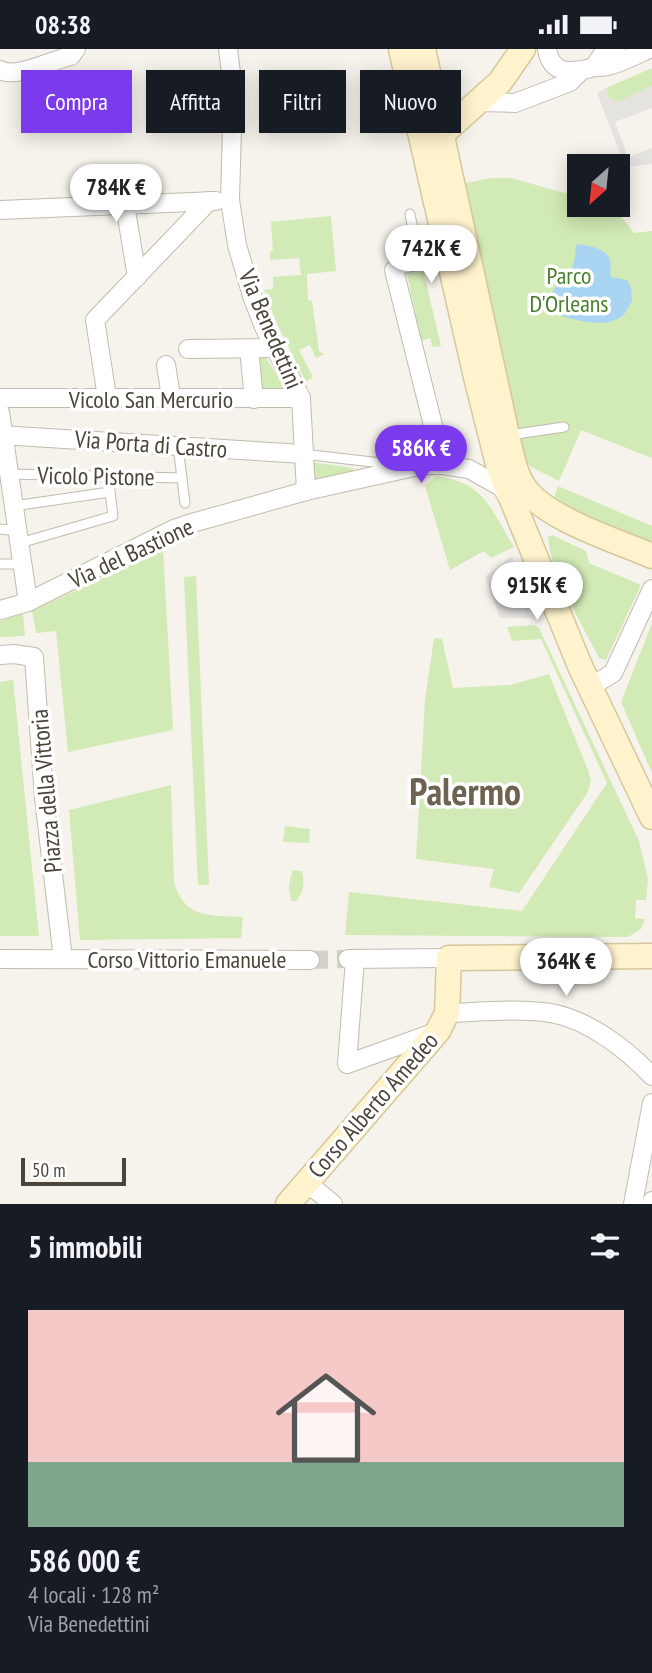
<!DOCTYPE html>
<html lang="it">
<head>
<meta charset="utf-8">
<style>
  :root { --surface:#171b24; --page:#242831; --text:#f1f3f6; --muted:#9ea1a6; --accent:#7c3aed }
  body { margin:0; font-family:"PT Sans Narrow",sans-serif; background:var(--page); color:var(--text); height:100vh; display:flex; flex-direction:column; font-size:26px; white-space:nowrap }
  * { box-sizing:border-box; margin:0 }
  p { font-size:23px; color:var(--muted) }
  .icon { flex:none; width:38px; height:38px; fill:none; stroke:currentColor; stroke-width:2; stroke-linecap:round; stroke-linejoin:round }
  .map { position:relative; height:1155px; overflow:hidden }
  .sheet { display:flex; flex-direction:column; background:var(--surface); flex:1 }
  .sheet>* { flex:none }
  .guide { position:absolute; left:21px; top:21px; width:611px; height:63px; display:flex; gap:14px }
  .needle { width:46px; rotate:207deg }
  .buttons { position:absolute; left:567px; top:105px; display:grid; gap:14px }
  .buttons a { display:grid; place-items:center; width:63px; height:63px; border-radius:0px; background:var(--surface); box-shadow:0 4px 18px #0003; font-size:35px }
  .scale { position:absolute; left:21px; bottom:18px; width:105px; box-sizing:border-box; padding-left:7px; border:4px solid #4b4439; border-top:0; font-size:19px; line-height:24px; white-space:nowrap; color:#4b4439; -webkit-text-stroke:5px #fff; paint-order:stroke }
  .price { position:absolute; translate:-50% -60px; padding:0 16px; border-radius:24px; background:#fff; color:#222; font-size:23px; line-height:46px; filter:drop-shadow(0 2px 4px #0008) }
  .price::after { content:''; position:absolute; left:50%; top:42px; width:21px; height:16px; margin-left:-10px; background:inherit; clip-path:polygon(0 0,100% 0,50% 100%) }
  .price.on { background:var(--accent); color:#fff }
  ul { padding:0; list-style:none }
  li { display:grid; align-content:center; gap:14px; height:371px; padding:0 28px }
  li span { display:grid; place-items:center; height:217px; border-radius:0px; color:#555 }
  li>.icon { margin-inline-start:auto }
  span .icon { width:126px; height:126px; fill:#fffc; stroke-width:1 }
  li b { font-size:30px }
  h2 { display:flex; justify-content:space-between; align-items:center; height:84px; padding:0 28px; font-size:30px }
  .chip { padding:0 24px; border-radius:0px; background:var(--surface); box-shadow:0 4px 18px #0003; font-size:24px; line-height:63px }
  .chip.on { background:var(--accent); color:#fff }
  .status { display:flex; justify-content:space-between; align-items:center; height:49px; padding:0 35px; background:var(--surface); direction:ltr }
  .status svg { height:19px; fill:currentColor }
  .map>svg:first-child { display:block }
</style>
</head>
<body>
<div class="status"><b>08:38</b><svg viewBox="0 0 49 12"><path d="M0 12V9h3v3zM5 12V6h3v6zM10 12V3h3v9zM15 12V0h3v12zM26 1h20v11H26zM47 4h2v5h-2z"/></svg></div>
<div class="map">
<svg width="652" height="1155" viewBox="0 0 652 1155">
  <rect width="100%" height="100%" fill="#f6f3ec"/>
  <g fill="#d2eab5">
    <path d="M652,19V37L618,53L608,48L606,39Z"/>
    <path d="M491,129H511L579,148V156C612,156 615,158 634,184L652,182V409L581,381L559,432L531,418L524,409L462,135Z"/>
    <path d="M331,167L336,222L307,225L308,251L312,252L319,302L324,305L316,309L310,296L299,301L313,328L306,333L277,275L264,241L273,240V228L301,226L299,209L270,211V202H273L271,173Z"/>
    <path d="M423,221L441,297L433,298L430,289L421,292L407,225Z"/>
    <path d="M264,306L287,341H261L257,307Z"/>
    <path d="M311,413L353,419L354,424L314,433Z"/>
    <path d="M436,427C486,434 490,460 514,498L491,509L484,502L450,521L425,437Z"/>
    <path d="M558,437L652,477V494L553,451Z"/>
    <path d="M552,486L586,502L589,514L641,536L606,611L599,609C583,577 550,523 548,488Z"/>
    <path d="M163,500L173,681L68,703L56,582L36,584L32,562Z"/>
    <path d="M196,527L209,836H198L184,528Z"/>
    <path d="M23,564L25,587L0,588V572Z"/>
    <path d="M652,574V724L621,653Z"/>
    <path d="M534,576L539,579L639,792L648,830L646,851H636L635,869L645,870L641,880L628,888L345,886L349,843L522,862L607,734L541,590L512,592L507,578Z"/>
    <path d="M434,589L442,590L453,639L510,636L549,625L588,721L591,731L588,743L519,844L489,838L494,820L416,810L425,651Z"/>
    <path d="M13,631L39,887H0V633Z"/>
    <path d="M171,736L174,833C184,870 210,866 243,868L241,889L80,891L69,761Z"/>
    <path d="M285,777L310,780L309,794L283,793Z"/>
    <path d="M293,821L302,822C305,834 304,843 296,852H292C287,841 289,832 293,821Z"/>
  </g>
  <g fill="#e5e3e0">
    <path d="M652,37V59L615,73L628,108L652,99V115L625,118L597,44L606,39L608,48L618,53Z"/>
    <path d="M512,507L514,516L531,569H500L485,528Z"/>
  </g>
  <path fill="#a9d4f2" d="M579,195C589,197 606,199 610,211C612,217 609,222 611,228L627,231L631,239L632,252C629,256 627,263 623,266C607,281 576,271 558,266L551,254L550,245C559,238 554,233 557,224L567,226C575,216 575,209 576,196Z"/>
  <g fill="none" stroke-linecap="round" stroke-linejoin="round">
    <path stroke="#d4d0c8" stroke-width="18" stroke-dasharray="18 9" stroke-linecap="butt" d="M310,911L348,910"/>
    <defs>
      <g id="lane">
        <path d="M394,221L420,216L410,165"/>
        <path d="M509,386L564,378"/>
        <path d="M178,397L185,454"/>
        <path d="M303,405L381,414L394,419"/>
        <path d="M9,425L182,429"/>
        <path d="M14,457L110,443"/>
        <path d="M0,480L18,482"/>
        <path d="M20,494L113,467L108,427"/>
        <path d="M0,515H23"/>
      </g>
      <g id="street">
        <path d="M228,0L233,41L230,151L237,196L252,247L264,278L301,349L306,442"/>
        <path d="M547,0C551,26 571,24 591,19C596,17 602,19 607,17C621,14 636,6 649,0"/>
        <path d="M594,18L602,6L616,0"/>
        <path d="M0,21C16,30 52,11 71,7L76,0"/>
        <path d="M480,53L515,54L570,33L580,23"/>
        <path d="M125,156L137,228"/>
        <path d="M0,161L216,152"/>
        <path d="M394,221L443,416"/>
        <path d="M188,300L276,299"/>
        <path d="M249,300L254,350"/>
        <path d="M166,316L171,347"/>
        <path d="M107,348L95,271L209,152"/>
        <path d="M0,349H301"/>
        <path d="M0,363L28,553"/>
        <path d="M0,386L303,405"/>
        <path d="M0,561L28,553L174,480L192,474L306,442L423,416H443L469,420L501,438L507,447"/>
        <path d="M0,606L14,605L34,608L44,749L63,910"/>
        <path d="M590,638L613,624L652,540"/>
        <path d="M0,910L310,911"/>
        <path d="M348,910L449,909"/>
        <path d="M355,910L347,1015L436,983"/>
        <path d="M447,964C480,963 517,959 551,964C589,971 626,1000 652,1027"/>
        <path d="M306,1133L333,1155"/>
        <path d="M633,1155L652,1054"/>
        <path d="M651,1155L652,1152"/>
      </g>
      <g id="secondary">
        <path d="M401,0L476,328L499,419L580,617L652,768"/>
        <path d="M423,0L507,386C511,403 514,423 524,438C544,469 617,492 652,507"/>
        <path d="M441,86L500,33L523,0"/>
        <path d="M288,1155L438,982L447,964L449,909L652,907"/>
      </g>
    </defs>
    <use href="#lane" stroke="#c2bbae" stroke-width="11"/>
    <use href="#street" stroke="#c2bbae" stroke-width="20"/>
    <use href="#secondary" stroke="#d6c79b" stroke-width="27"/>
    <use href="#lane" stroke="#fff" stroke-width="9"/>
    <use href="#street" stroke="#fff" stroke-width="18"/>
    <use href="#secondary" stroke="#fff3cd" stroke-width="24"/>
  </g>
  <g text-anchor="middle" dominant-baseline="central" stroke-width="7" stroke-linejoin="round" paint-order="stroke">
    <g font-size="24" fill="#4a7f2a" stroke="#fff">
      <text x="569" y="226">Parco<tspan x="569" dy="28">D'Orleans</tspan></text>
    </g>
    <g font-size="24" fill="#4b4439" stroke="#fff">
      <text transform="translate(271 280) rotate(67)">Via Benedettini</text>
      <text x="151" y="350">Vicolo San Mercurio</text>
      <text transform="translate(151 395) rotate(4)">Via Porta di Castro</text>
      <text transform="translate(96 427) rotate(1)">Vicolo Pistone</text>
      <text transform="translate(131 504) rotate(-25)">Via del Bastione</text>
      <text transform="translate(46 742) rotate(-95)">Piazza della Vittoria</text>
      <text x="187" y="910">Corso Vittorio Emanuele</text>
      <text transform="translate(373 1056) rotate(-49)">Corso Alberto Amedeo</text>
    </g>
    <g font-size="38" font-weight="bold" fill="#6e6250" stroke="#fff">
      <text x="465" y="741">Palermo</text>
    </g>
  </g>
</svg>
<div class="buttons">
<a><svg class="needle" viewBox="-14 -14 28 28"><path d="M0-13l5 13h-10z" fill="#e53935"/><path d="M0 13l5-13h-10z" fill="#9ea1a6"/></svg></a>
</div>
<div class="scale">50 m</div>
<b class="price" style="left:116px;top:175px">784K €</b>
<b class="price" style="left:431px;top:236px">742K €</b>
<b class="price on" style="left:421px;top:436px">586K €</b>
<b class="price" style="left:537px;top:573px">915K €</b>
<b class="price" style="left:566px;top:949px">364K €</b>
<div class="guide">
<a class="chip on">Compra</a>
<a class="chip">Affitta</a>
<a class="chip">Filtri</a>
<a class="chip">Nuovo</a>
</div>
</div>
<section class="sheet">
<h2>5 immobili<svg class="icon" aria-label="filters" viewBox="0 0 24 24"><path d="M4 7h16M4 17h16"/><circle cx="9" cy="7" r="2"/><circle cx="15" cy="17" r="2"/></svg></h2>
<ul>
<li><span style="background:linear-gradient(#f6c9c9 70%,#7fa58c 0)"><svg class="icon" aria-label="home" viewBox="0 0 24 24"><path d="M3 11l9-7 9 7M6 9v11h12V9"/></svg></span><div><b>586 000 €</b><p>4 locali · 128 m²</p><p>Via Benedettini</p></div></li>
</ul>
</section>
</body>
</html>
